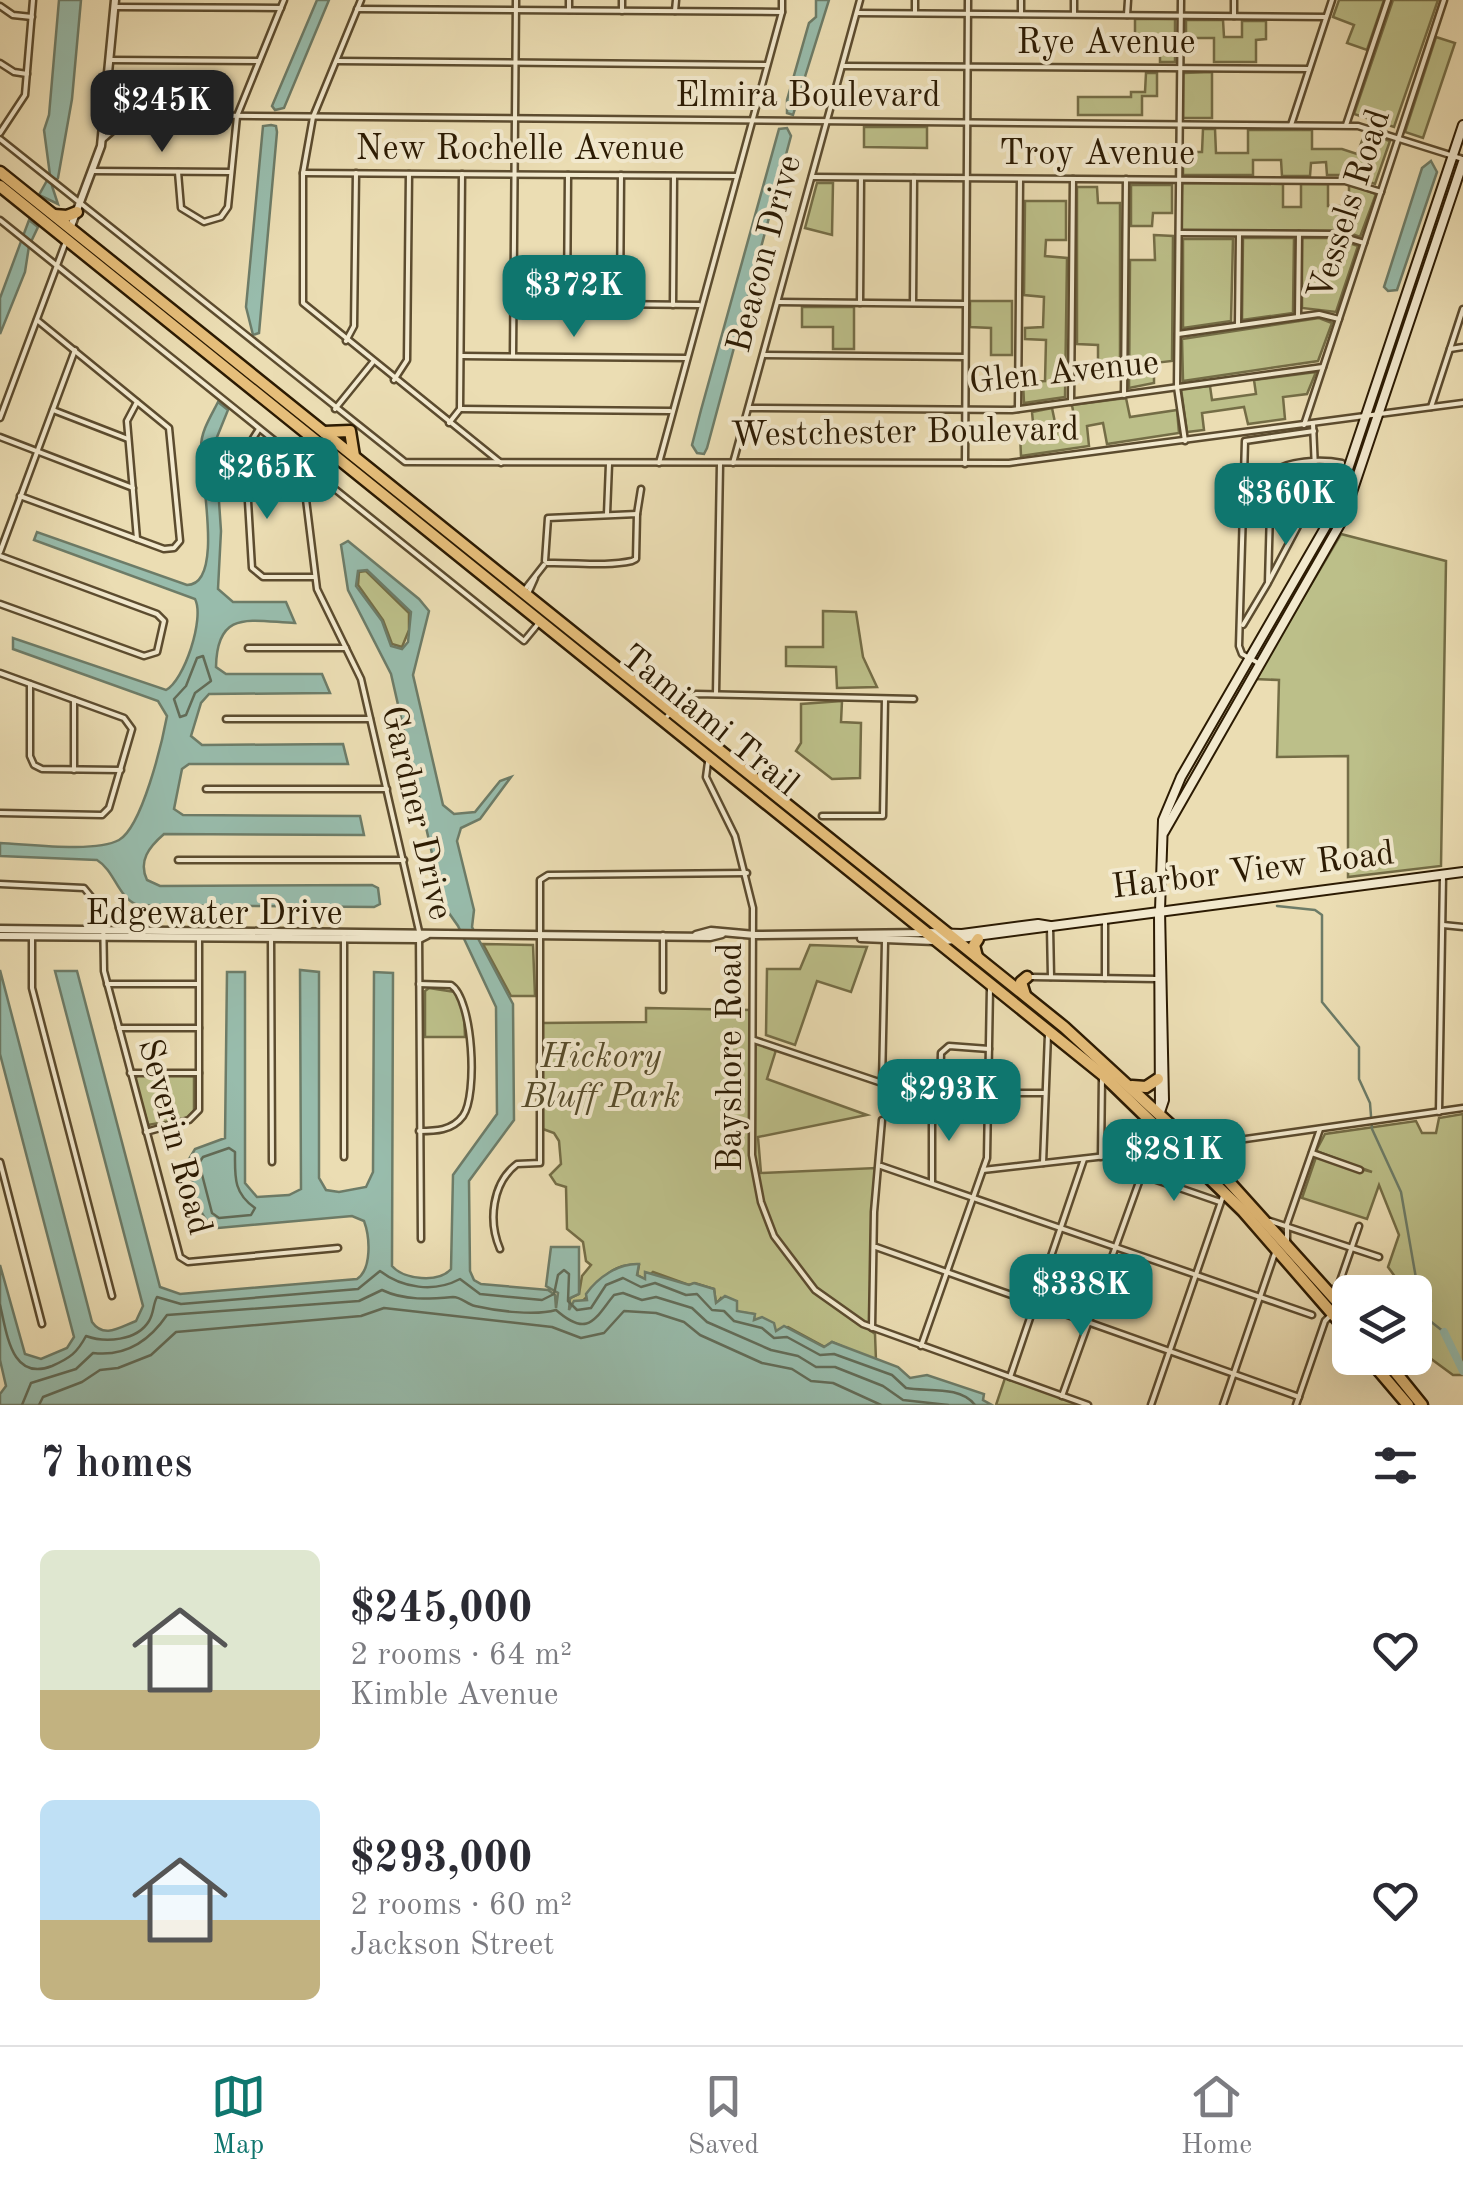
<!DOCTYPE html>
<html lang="en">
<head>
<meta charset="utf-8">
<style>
  :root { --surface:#fff; --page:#f2f2f3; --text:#2b2b33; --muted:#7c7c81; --line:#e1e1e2; --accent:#0f766e }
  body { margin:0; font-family:"Old Standard TT",serif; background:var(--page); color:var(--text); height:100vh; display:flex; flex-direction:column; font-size:38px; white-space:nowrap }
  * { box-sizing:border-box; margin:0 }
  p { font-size:32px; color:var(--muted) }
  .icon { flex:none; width:55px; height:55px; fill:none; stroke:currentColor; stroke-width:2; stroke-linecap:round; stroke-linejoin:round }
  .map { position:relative; height:1405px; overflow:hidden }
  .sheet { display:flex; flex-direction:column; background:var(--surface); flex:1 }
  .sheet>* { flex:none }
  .fabs { position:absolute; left:1332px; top:1275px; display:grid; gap:20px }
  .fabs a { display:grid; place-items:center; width:100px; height:100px; border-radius:15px; background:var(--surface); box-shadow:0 10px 40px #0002; font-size:50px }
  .price { position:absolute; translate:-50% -85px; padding:0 22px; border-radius:20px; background:var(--accent); color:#fff; font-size:32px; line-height:65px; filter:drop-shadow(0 2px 5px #0008) }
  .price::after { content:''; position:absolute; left:50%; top:60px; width:30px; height:22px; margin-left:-15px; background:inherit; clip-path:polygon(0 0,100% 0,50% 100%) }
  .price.current { background:#222; color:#fff }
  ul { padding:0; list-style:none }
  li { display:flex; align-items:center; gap:30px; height:250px; padding:0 40px }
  li span { display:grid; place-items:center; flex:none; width:280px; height:200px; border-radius:15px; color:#555 }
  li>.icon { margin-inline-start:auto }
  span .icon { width:120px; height:120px; fill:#fffc; stroke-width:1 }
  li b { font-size:42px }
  h2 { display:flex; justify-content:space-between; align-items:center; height:120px; padding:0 40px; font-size:42px }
  .tabs { display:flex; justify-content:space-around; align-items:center; height:140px; border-top:2px solid var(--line); background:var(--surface); font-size:28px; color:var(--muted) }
  .tabs a { display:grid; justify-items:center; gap:5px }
  .tabs .current { color:var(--accent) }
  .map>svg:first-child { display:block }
</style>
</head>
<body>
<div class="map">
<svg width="1463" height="1405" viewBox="0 0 1463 1405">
  <rect width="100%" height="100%" fill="#ebddb3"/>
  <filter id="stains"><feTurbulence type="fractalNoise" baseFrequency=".002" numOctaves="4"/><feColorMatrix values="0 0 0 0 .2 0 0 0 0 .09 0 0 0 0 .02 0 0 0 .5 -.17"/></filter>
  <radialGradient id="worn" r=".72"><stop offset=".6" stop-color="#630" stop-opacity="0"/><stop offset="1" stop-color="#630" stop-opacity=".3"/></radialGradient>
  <g fill="#bcbf89" stroke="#746d46" stroke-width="2.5">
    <path d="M1339,0H1384L1367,50L1347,43L1354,25L1333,17Z"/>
    <path d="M1393,0H1438L1394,127L1354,114Z"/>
    <path d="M1135,19H1175V62H1160V41H1135Z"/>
    <path d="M1186,20H1223L1224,37H1242V21H1266V39L1256,40V62H1214V38H1186Z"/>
    <path d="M1436,37L1455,43L1423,138L1405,132Z"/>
    <path d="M1212,72V118H1183V73Z"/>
    <path d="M1146,73H1157V96H1142V115H1078V97H1131V92H1145Z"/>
    <path d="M864,127H927V148L864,147Z"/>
    <path d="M1203,129H1215L1216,153H1248V130H1312V149H1342L1357,154L1365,133L1390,141L1375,184L1348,175H1327L1326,162L1311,163L1310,176H1282L1281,160H1253V175H1183V152H1202Z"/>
    <path d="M817,183H833L832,235L805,228Z"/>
    <path d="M1182,183L1283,184V207H1301V184H1328V206H1349V184L1376,194L1360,237L1352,234L1359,213H1339V231L1181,230Z"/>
    <path d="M1131,185H1172V213H1153L1152,226H1131Z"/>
    <path d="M1077,187H1097L1098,203H1120V369H1098V345L1077,344Z"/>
    <path d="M1025,201H1066V240H1046L1045,256L1067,258L1065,397L1024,403L1023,382L1045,381L1046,340L1025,339V328L1043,327L1044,297L1024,295Z"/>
    <path d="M1154,235L1173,236L1172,361L1154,363V383L1129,388L1130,260H1155Z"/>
    <path d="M1243,238H1294L1293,313L1242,320Z"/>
    <path d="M1302,238H1335L1358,246L1336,312L1302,308Z"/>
    <path d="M1183,239H1233L1231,321L1183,328Z"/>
    <path d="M970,301H1012V355H991V328L970,327Z"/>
    <path d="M802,307H854V349H833V327H802Z"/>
    <path d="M1319,318L1332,323L1318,361L1183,381L1182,339Z"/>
    <path d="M1316,372L1307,394L1283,397L1285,419L1248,424L1244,407L1202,413L1204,430L1187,432L1181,389L1210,386L1212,400L1256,394L1254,380Z"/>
    <path d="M1126,398L1130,417L1177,410L1179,433L1107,444L1103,423L1087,426L1089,446L1021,456L1020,434L1034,433L1032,412L1052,408L1057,432L1076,428L1072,405Z"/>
    <path d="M1341,534L1446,561L1441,866L1348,877V756L1277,757L1279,680L1255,679Z"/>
    <path d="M366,571L409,613V630L402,647L392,644L383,620L358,585L359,572Z"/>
    <path d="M823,611L856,612L863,657L877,687L837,688L836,667L786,666V647H823Z"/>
    <path d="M842,701L841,722L861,723L860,778L832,779L796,751L801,743V704Z"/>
    <path d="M483,944L533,945L535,996H511Z"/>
    <path d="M810,945L867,947L851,992L817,981L795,1045L766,1035L767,969H800Z"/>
    <path d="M429,988L455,992L464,1012L465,1037H425V991Z"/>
    <path d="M646,1008L751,1010V1041L776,1050L767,1079L867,1115L758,1137L761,1173L876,1168L872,1211L870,1330L875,1334L876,1361L832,1342L825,1347L788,1327L775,1331L754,1320V1314L739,1312L721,1298L716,1304L714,1289L695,1283L689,1285L653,1272L645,1279L637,1275L639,1265C600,1261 598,1298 569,1309L570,1298L579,1294L582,1276L591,1265L586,1261L583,1242L567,1229L566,1187L556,1184L550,1175L561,1164L559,1141L554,1133L543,1129L542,1023L646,1022Z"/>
    <path d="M138,1075L194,1076V1113L187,1118L148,1125L135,1079Z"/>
    <path d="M1463,1114V1375H1453L1415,1347V1292H1401L1404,1289L1388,1267L1399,1235L1379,1185L1367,1219L1302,1198L1316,1157L1372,1172L1316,1151L1325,1134L1416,1121L1422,1133H1436L1439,1118Z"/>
    <path d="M1005,1378L1081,1405H996Z"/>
  </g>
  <g fill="#98bcac" stroke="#6d7c68" stroke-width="2.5" fill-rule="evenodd">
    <path d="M59,0H81L72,99L58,178L52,186L58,204L39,195L50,175L44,130L49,115Z"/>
    <path d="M317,0H329L284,108L275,110L272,106Z"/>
    <path d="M816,0H829L793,115L787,113V100L809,23L816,17Z"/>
    <path d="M271,125L276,126L277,132L259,333L253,335L246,307L263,126Z"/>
    <path d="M787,128L791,136L707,448L704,454L697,453L692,445L701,410L779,129Z"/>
    <path d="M1431,161L1437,172L1397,290L1388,291L1384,287L1422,168Z"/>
    <path d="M29,220L38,227L29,246L25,272L0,334V298Z"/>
    <path d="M218,402L228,410L215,442L221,531L218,589L233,602H286L295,623C250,621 217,609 216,667L226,674H322L330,693L209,694L201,703L191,736L202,745L343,744L348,764H189L182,769L174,809L183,815L360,816L364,835L164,834C149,847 138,861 147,880L160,886L372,885L378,888L380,904L374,907L137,905C117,896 115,871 97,860L0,856V843C28,844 95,853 119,840C142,827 162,743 167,716L158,701L13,649V638L166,690C184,681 205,618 195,599L34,540L37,532L187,585C225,585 200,474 201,447C201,431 211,416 218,402Z"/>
    <path d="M348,541L419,599L429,611L413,675L443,805L454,814L475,812L500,781L511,777L480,819L461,828L457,841L474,910L472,927L513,1004L514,1120L469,1181L470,1271L474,1280L481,1284L548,1290L555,1295L556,1308L558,1293L546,1286L551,1247H579V1294L570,1298L569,1310L574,1301L587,1300L586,1294C598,1277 619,1263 639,1264L637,1275L645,1279V1272L689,1285L694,1283L714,1289L716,1303L725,1296L737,1301V1311L755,1314L754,1320L762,1317L774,1323L776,1331L784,1326L824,1347L832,1342L898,1367L910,1378L927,1375L984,1394L983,1400L992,1405H0V1394L6,1386L0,1360V1265L25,1354L41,1359L67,1348L74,1337L0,1054V970L92,1322C104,1339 120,1327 136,1321L143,1306L55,971H77L160,1287L180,1294L357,1279C372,1269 370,1237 364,1221L352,1216L218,1228C195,1221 196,1183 186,1164L195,1149L225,1138L227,972H245V1183L257,1197L289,1195L301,1189L300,970L319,972V1178L326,1190L339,1192L366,1187L373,1172L374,972L393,973L392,1266C404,1280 439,1283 451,1269L453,1175L497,1114L496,1007L458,926L444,906L391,674L348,590L341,545ZM367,570L411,612L408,642L402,649L391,646L382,621L356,586L358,571Z"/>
  </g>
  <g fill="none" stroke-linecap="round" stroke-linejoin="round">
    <g stroke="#626c58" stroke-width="2.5">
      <path d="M203,656L211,681L195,693L186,715L180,717L174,699L186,686L197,658Z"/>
      <path d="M229,1148L235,1152C235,1176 233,1193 255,1208L251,1215L219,1218L212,1213L199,1163L203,1157Z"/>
      <path d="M0,1305C7,1333 11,1382 52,1366C70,1358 77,1353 86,1336C105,1343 137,1341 149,1321C154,1313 153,1304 157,1297L181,1304L358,1289L380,1271C402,1288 434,1293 460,1279L480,1294L542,1300L554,1294L558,1275L564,1270L569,1274L568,1301L577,1310L591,1308L606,1285L623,1278L641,1287L655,1283L686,1295L697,1294L712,1310L724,1311L734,1321L762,1328L774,1338L787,1337L820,1355L834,1354L892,1375L906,1388C926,1392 960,1385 975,1405"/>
      <path d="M22,1405L31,1383L76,1369L93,1353C126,1357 150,1340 167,1315L359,1301L382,1290C405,1301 429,1299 453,1297C461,1297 467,1304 475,1306C497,1311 535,1316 556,1310C589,1339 595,1318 614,1295L623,1293L642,1300L656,1297L692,1308L707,1322L771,1350L798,1356L816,1367H835L883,1386L903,1400L948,1405"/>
      <path d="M39,1405L43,1397L82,1382L100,1370L118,1368L151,1355L176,1332L361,1316L384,1308L552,1327L581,1338L604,1333L624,1311L656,1313L684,1322L700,1335L762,1363L792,1369L811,1381L833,1383L881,1405"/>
    </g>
    <path stroke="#6d7c68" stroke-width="2.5" d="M1277,906L1315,910L1322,915V1002L1359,1047V1079L1370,1103L1372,1129L1401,1192L1417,1284L1431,1301L1425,1317L1444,1332"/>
    <path stroke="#98bcac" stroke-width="8" d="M1444,1332L1463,1371"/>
    <defs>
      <g id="minor">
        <path d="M361,0L313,117L303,173V303L501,463"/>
        <path d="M1181,0L1177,387L1185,441"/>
        <path d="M0,6L13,15L32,17"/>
        <path d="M116,7L281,8"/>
        <path d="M357,9L782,12"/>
        <path d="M569,10V0"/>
        <path d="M622,11V0"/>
        <path d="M675,11L676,0"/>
        <path d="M857,13L1326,17"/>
        <path d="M915,13V0"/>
        <path d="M1021,14V0"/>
        <path d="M1074,14V0"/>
        <path d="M1127,15L1128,0"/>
        <path d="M1234,16V0"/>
        <path d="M109,60L259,61"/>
        <path d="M337,61L767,65"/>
        <path d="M0,63L14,72L27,74"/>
        <path d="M844,66L1309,69"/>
        <path d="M110,77L125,100L148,115"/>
        <path d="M1291,125L1332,0"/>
        <path d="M1346,125L1388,0"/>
        <path d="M0,133L25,95L33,0"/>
        <path d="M0,139L405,462L1009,463L1463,403"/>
        <path d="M101,141L123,122L148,115L1358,126L1463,159"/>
        <path d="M92,171L231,172"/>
        <path d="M178,172L181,208L204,222L221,217L228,207L237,116L284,0"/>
        <path d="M303,173L737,176"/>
        <path d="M812,177L1345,181L1381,192"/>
        <path d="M0,220L524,641L538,624"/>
        <path d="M1180,233L1334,234L1364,243"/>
        <path d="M778,302L966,304"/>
        <path d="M514,303L699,305"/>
        <path d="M860,303L861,178"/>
        <path d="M913,303L914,178"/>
        <path d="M567,304L568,175"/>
        <path d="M620,304L621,175"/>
        <path d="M673,305L674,176"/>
        <path d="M1298,317L1299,234"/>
        <path d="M1238,325L1239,235"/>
        <path d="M1178,334L1319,314L1339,319"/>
        <path d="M346,341L354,326L356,173"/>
        <path d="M1450,349L1463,347"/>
        <path d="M765,355L965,357"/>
        <path d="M462,356L687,358"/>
        <path d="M513,356L516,0"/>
        <path d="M394,380L407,360L409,174"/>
        <path d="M1124,395L1126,179"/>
        <path d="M1071,402L1073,179"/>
        <path d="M1431,407L1463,309"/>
        <path d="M749,408L1012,410L1323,367"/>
        <path d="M335,409L373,362"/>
        <path d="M460,409L670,411"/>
        <path d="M1018,409L1020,179"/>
        <path d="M53,410L128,439"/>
        <path d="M0,418L65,244"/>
        <path d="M449,423L460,409L462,174"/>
        <path d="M1304,425L1444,0"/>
        <path d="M259,429L245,451L252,568L263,577H315"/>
        <path d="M0,437L133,488"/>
        <path d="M330,456L305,491L317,589L361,679L419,931L421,1239"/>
        <path d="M659,463L782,12V0"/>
        <path d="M733,463L860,0"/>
        <path d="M965,464L968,0"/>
        <path d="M1293,493L1316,492"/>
        <path d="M20,496L164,549L174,548L180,541L169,428L37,320"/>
        <path d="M607,514L609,464"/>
        <path d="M637,514L641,489"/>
        <path d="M137,539L127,421L137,402"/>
        <path d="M0,552L75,350"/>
        <path d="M0,556L157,614L164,621L157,652L144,656L0,604"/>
        <path d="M545,561L548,518L637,514L636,559L632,561C604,567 575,562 547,563"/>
        <path d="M1269,581L1316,492L1313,424"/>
        <path d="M526,588L544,565"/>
        <path d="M527,596L535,578"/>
        <path d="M1243,625L1268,583L1271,474C1285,460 1322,459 1342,463"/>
        <path d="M248,648H346"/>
        <path d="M1260,664L1242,654L1239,646L1245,441L1314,431"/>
        <path d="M0,673L124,718L132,729L109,808L102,815L0,813"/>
        <path d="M30,684V756L34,765L42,769L121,770"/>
        <path d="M716,694L720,464"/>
        <path d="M226,719H370"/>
        <path d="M664,720L682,700L696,694L914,699"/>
        <path d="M708,762L706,777L735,836L753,908L752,1155L761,1202L774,1236L815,1290L863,1324L1088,1405"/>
        <path d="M74,770V700"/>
        <path d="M206,789H387"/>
        <path d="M822,816H883L885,699"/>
        <path d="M178,860H404"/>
        <path d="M0,884L84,888L103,911L104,971L180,1257L188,1262L338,1248"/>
        <path d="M1443,925L1463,927"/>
        <path d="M1050,927L1051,977"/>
        <path d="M663,935V990"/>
        <path d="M32,937V988L112,1296"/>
        <path d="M271,937L272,1162"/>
        <path d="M344,937V1157"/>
        <path d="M1032,977L1157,979"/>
        <path d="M1105,978V918"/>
        <path d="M107,984H197"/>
        <path d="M119,1028H199"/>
        <path d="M754,1040L882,1083L885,942"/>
        <path d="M130,1073H199"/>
        <path d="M940,1093H1045"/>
        <path d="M1439,1112L1443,876"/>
        <path d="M419,1131C435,1131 452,1131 463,1116C478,1095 473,999 451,985L419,984"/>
        <path d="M146,1132L189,1120L199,1110V939"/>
        <path d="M1196,1146L1463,1108"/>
        <path d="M1312,1153L1360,1170"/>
        <path d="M1101,1157L1102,1077"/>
        <path d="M0,1162L42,1324"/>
        <path d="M1043,1163L1048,1034"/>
        <path d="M881,1166L1312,1315"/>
        <path d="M983,1170L1150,1151"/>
        <path d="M1139,1174L1220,1202"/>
        <path d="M932,1182V1098L940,1093L941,1053L949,1046L989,1049"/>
        <path d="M1270,1221L1379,1257"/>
        <path d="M1287,1242V1224L1320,1129"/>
        <path d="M876,1247L1299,1397"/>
        <path d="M500,1249C488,1221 492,1183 517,1164L540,1163V880L548,875L747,873"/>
        <path d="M1331,1293L1339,1284L1359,1226"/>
        <path d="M872,1328L874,1212L882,1120"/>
        <path d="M921,1346L987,1158L990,987"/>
        <path d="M1010,1377L1084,1159"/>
        <path d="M1062,1396L1157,1132"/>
        <path d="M1151,1405L1223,1196"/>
        <path d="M1223,1405L1275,1253"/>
        <path d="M1296,1405L1325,1321L1329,1317"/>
      </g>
      <g id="tertiary">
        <path d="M70,229L101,146L115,0"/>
        <path d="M0,929L710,937L722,934"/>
        <path d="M696,935L711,931L755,935L926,933"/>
        <path d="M0,936L419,939L427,935"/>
        <path d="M861,938L934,941"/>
      </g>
      <g id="secondary">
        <path d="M1164,832L1343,519L1463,162"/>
        <path d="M1159,914L1160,1109"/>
        <path d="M927,933L962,934L1038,924L1050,926"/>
        <path d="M938,941L1463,872"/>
        <path d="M1160,1112L1164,1100L1160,910L1163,820L1181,777L1333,514L1463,125"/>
      </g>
      <g id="primary">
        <path d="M0,172L1064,1027L1213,1164L1350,1316"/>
        <path d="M0,186L1103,1075L1243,1211L1350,1334"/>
        <path d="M54,215L67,216L77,212"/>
        <path d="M324,432L350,431L354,456"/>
        <path d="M977,957L974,945L978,939"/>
        <path d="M1025,995L1021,982L1027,977"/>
        <path d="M1132,1086L1146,1087L1158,1079"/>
        <path d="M1368,1358L1408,1405"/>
        <path d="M1384,1358L1422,1405"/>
      </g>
    </defs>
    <use href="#minor" stroke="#5c4c2f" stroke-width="9"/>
    <use href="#tertiary" stroke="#5c4c2f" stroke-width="11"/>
    <use href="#secondary" stroke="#2c1b03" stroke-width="12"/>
    <use href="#primary" stroke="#2c1b03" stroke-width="15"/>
    <use href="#minor" stroke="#f2e9ce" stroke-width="4"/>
    <use href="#tertiary" stroke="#f2e9ce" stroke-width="6"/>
    <use href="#secondary" stroke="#f2e9ce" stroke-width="8"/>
    <use href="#primary" stroke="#e6be7a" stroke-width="10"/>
  </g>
  <g text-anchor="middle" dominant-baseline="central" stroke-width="8" stroke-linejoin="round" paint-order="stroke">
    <g font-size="35" fill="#2c1b03" stroke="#f2e9ce">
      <text x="1106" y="43">Rye Avenue</text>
      <text x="808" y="96">Elmira Boulevard</text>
      <text x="520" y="149">New Rochelle Avenue</text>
      <text x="1097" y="154">Troy Avenue</text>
      <text transform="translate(1350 205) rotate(-72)">Vessels Road</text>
      <text transform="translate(765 254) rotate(-75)">Beacon Drive</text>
      <text transform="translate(1064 373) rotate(-6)">Glen Avenue</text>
      <text transform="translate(905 433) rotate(-1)">Westchester Boulevard</text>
      <text transform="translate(709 721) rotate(39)">Tamiami Trail</text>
      <text transform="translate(416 813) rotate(77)">Gardner Drive</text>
      <text transform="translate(1253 871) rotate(-7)">Harbor View Road</text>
      <text x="214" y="914">Edgewater Drive</text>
      <text transform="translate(731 1057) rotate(-90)">Bayshore Road</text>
      <text transform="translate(174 1137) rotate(75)">Severin Road</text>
    </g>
    <g font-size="35" font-style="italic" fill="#574c2b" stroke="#f2e9ce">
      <text x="601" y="1057">Hickory<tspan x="601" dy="40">Bluff Park</tspan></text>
    </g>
  </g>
  <rect width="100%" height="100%" filter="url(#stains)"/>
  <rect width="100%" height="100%" fill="url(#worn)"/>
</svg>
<div class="fabs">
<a><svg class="icon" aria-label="layers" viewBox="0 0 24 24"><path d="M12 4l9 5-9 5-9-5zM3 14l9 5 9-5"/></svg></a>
</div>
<b class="price current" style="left:162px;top:155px">$245K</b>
<b class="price" style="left:574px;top:340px">$372K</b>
<b class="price" style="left:267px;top:522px">$265K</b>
<b class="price" style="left:1286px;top:548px">$360K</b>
<b class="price" style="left:949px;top:1144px">$293K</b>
<b class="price" style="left:1174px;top:1204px">$281K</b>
<b class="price" style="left:1081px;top:1339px">$338K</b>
</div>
<section class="sheet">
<h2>7 homes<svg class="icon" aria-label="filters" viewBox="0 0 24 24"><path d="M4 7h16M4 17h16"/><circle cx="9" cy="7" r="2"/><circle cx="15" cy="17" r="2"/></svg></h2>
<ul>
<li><span style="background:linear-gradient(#dfe7d0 70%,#c2b280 0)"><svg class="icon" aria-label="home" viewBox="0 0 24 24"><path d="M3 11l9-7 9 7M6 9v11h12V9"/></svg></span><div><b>$245,000</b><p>2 rooms · 64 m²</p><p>Kimble Avenue</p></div><svg class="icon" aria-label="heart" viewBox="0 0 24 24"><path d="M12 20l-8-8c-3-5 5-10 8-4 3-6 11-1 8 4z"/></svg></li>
<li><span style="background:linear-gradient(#bfe0f5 60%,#c2b280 0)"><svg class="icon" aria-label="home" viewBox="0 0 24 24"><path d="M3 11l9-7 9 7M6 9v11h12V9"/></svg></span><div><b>$293,000</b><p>2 rooms · 60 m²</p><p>Jackson Street</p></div><svg class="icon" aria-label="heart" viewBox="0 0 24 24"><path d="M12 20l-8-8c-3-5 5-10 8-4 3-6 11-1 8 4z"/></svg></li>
</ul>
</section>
<nav class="tabs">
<a class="current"><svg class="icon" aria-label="map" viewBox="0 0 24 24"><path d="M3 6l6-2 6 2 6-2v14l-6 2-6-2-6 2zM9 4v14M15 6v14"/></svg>Map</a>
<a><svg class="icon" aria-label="saved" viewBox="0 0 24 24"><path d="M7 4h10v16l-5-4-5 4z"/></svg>Saved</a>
<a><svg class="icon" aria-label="home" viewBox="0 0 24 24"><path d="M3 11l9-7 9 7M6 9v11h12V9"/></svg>Home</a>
</nav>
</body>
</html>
